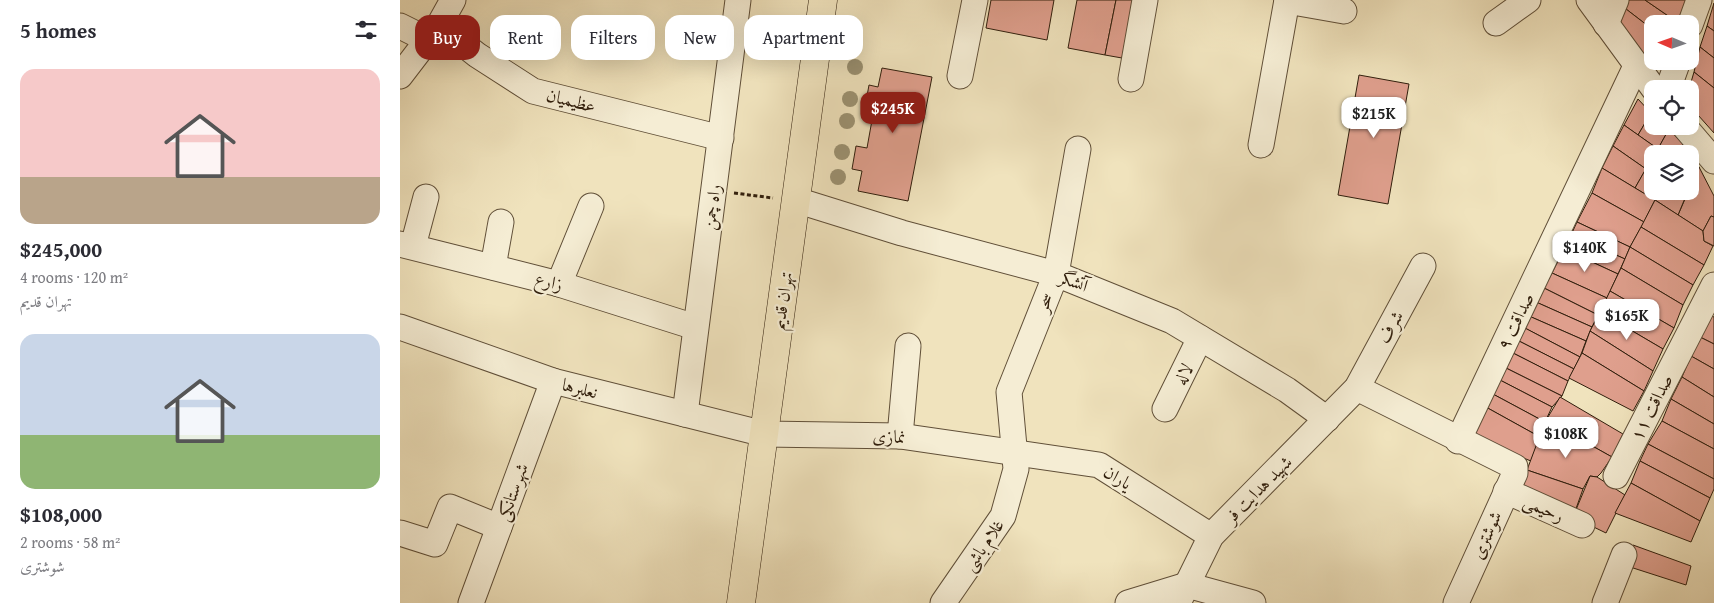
<!DOCTYPE html>
<html lang="en">
<head>
<meta charset="utf-8">
<style>
  :root { --surface:#fff; --page:#f2f2f3; --text:#2b2b33; --muted:#7c7c81; --accent:#8f2418 }
  body { margin:0; font-family:"Gentium Book Plus",Amiri,serif; background:var(--page); color:var(--text); height:100vh; display:flex; flex-direction:column; font-size:19px; white-space:nowrap }
  * { box-sizing:border-box; margin:0 }
  p { font-size:16px; color:var(--muted) }
  .icon { flex:none; width:28px; height:28px; fill:none; stroke:currentColor; stroke-width:2; stroke-linecap:round; stroke-linejoin:round }
  .map { position:relative; flex:1; overflow:hidden }
  .panel { display:flex; flex-direction:column; background:var(--surface); width:400px }
  .panel>* { flex:none }
  .top-card { position:absolute; left:15px; top:15px; width:475px; height:45px; display:flex; gap:10px }
  .needle { width:32px; rotate:272deg }
  .buttons { position:absolute; left:1244px; top:15px; display:grid; gap:10px }
  .buttons a { display:grid; place-items:center; width:55px; height:55px; border-radius:10px; background:var(--surface); box-shadow:0 5px 20px #0002; font-size:25px }
  .price { position:absolute; translate:-50% -42px; padding:0 11px; border-radius:10px; background:#fff; color:#222; font-size:16px; line-height:32px; filter:drop-shadow(0 1px 2px #0008) }
  .price::after { content:''; position:absolute; left:50%; top:30px; width:15px; height:11px; margin-left:-8px; background:inherit; clip-path:polygon(0 0,100% 0,50% 100%) }
  .price.current { background:var(--accent); color:#fff }
  ul { padding:0; list-style:none }
  li { display:grid; align-content:center; gap:10px; height:265px; padding:0 20px }
  li span { display:grid; place-items:center; height:155px; border-radius:15px; color:#555 }
  li>.icon { margin-inline-start:auto }
  span .icon { width:90px; height:90px; fill:#fffc; stroke-width:1 }
  li b { font-size:21px }
  h2 { display:flex; justify-content:space-between; align-items:center; height:60px; padding:0 20px; font-size:21px }
  .pill { padding:0 18px; border-radius:15px; background:var(--surface); box-shadow:0 5px 20px #0002; font-size:18px; line-height:45px }
  .pill.current { background:var(--accent); color:#fff }
  main { display:flex; flex:1; min-height:0 }
  .map>svg:first-child { display:block }
</style>
</head>
<body>
<main>
<section class="panel">
<h2>5 homes<svg class="icon" aria-label="filters" viewBox="0 0 24 24"><path d="M4 7h16M4 17h16"/><circle cx="9" cy="7" r="2"/><circle cx="15" cy="17" r="2"/></svg></h2>
<ul>
<li><span style="background:linear-gradient(#f6c9c9 70%,#b9a48a 0)"><svg class="icon" aria-label="home" viewBox="0 0 24 24"><path d="M3 11l9-7 9 7M6 9v11h12V9"/></svg></span><div><b>$245,000</b><p>4 rooms · 120 m²</p><p>تهران قدیم</p></div></li>
<li><span style="background:linear-gradient(#c9d6e8 65%,#8fb573 0)"><svg class="icon" aria-label="home" viewBox="0 0 24 24"><path d="M3 11l9-7 9 7M6 9v11h12V9"/></svg></span><div><b>$108,000</b><p>2 rooms · 58 m²</p><p>شوشتری</p></div></li>
</ul>
</section>
<div class="map">
<svg width="1314" height="603" viewBox="0 0 1314 603">
  <rect width="100%" height="100%" fill="#f0e3bd"/>
  <filter id="stains"><feTurbulence type="fractalNoise" baseFrequency=".004" numOctaves="4"/><feColorMatrix values="0 0 0 0 .2 0 0 0 0 .09 0 0 0 0 .02 0 0 0 .5 -.17"/></filter>
  <radialGradient id="worn" r=".72"><stop offset=".6" stop-color="#630" stop-opacity="0"/><stop offset="1" stop-color="#630" stop-opacity=".3"/></radialGradient>
  <g fill="#df9f8d" stroke="#301e0c">
    <path d="M591,0H654L647,40L586,28Z"/>
    <path d="M677,0H716L705,55L668,48Z"/>
    <path d="M716,0H733L722,58L705,55Z"/>
    <path d="M1229,0H1245L1280,24H1252V29L1226,9Z"/>
    <path d="M1245,0H1286L1280,24Z"/>
    <path d="M1314,3V31L1307,26Z"/>
    <path d="M1226,9L1252,29V60L1247,53L1244,56L1214,25Z"/>
    <path d="M1307,26L1314,31V58L1300,47Z"/>
    <path d="M1300,47L1314,58V88L1294,72Z"/>
    <path d="M1254,61H1271L1268,69H1260Z"/>
    <path d="M482,68L532,77L508,201L458,191L462,171L452,169L456,146L467,148L474,109L465,107L469,85L478,87Z"/>
    <path d="M1294,72L1314,88V133L1290,106L1289,89Z"/>
    <path d="M959,75L1009,84L988,204L938,195Z"/>
    <path d="M1238,99L1251,113L1238,135L1224,125Z"/>
    <path d="M1251,113L1252,126H1266L1269,129L1258,149L1238,135Z"/>
    <path d="M1224,125L1258,149L1255,154H1252L1246,169L1213,146Z"/>
    <path d="M1269,129L1283,144L1278,154H1255Z"/>
    <path d="M1283,144L1290,154H1278Z"/>
    <path d="M1213,146L1246,169L1235,188L1202,168Z"/>
    <path d="M1290,154L1299,167L1290,187Z"/>
    <path d="M1252,158V191H1260L1255,200L1235,188Z"/>
    <path d="M1299,167L1314,196V217L1311,216L1303,231L1278,215Z"/>
    <path d="M1202,168L1255,200L1244,222L1192,193Z"/>
    <path d="M1260,191H1288L1278,215L1255,200Z"/>
    <path d="M1192,193L1244,222L1230,247L1177,222Z"/>
    <path d="M1255,200L1303,231L1304,241L1313,246L1304,265L1241,227Z"/>
    <path d="M1311,216L1314,217V246L1304,241L1303,231Z"/>
    <path d="M1177,222L1230,247L1225,259L1171,235Z"/>
    <path d="M1241,227L1304,265L1293,285L1230,247Z"/>
    <path d="M1171,235L1225,259L1218,274L1164,249Z"/>
    <path d="M1230,247L1293,285L1283,305L1221,268Z"/>
    <path d="M1164,249L1218,274L1207,298L1152,273Z"/>
    <path d="M1221,268L1283,305L1274,328L1210,291Z"/>
    <path d="M1152,273L1207,298L1198,315L1144,288Z"/>
    <path d="M1144,288L1198,315L1192,327L1136,302Z"/>
    <path d="M1210,291L1274,328L1263,349L1200,312Z"/>
    <path d="M1136,302L1192,327L1186,341L1129,316Z"/>
    <path d="M1200,312L1263,349L1253,371L1190,331Z"/>
    <path d="M1310,315L1314,317V344L1300,337Z"/>
    <path d="M1129,316L1186,341L1180,357L1123,327Z"/>
    <path d="M1123,327L1180,357L1174,369L1117,340Z"/>
    <path d="M1190,331L1253,371L1244,391L1182,353Z"/>
    <path d="M1300,337L1314,344V369L1291,356Z"/>
    <path d="M1117,340L1174,369L1168,381L1111,352Z"/>
    <path d="M1111,352L1168,381L1162,396L1104,367Z"/>
    <path d="M1182,353L1244,391L1233,411L1169,378Z"/>
    <path d="M1291,356L1314,369V397L1282,377Z"/>
    <path d="M1104,367L1162,396L1152,407L1098,379Z"/>
    <path d="M1282,377L1314,397V424L1271,399Z"/>
    <path d="M1098,379L1152,407L1145,422L1091,393Z"/>
    <path d="M1091,393L1145,422L1140,437L1084,406Z"/>
    <path d="M1160,397L1223,434L1212,457L1187,443L1184,446L1145,422Z"/>
    <path d="M1271,399L1314,424V449L1262,421Z"/>
    <path d="M1084,406L1140,437L1131,461L1072,438Z"/>
    <path d="M1262,421L1314,449V479L1248,444Z"/>
    <path d="M1145,422L1184,446L1187,443L1212,457L1201,473L1197,477L1190,476L1183,489L1127,470Z"/>
    <path d="M1248,444L1314,479V489L1310,498L1240,461Z"/>
    <path d="M1240,461L1310,498L1300,521L1231,483Z"/>
    <path d="M1127,470L1183,489L1173,517L1121,491Z"/>
    <path d="M1190,476L1197,477L1225,495L1206,533L1173,517Z"/>
    <path d="M1231,483L1300,521L1291,542L1215,513Z"/>
    <path d="M1233,545L1291,566L1286,585L1227,566Z"/>
  </g>
  <g fill="none" stroke-linecap="round" stroke-linejoin="round">
    <defs>
      <g id="minor">
        <path d="M1189,0L1254,89"/>
        <path d="M887,1L944,11"/>
        <path d="M1096,23L1128,0"/>
        <path d="M1206,24L1216,0"/>
        <path d="M39,25L77,55L133,91L321,138"/>
        <path d="M1290,25L1299,0"/>
        <path d="M0,26L28,40"/>
        <path d="M0,76L39,25L53,0"/>
        <path d="M560,76L575,0"/>
        <path d="M731,79L745,0"/>
        <path d="M1268,89L1278,61"/>
        <path d="M1284,126L1314,161"/>
        <path d="M861,145L887,0"/>
        <path d="M396,200L502,233L656,274L772,321L887,390L927,419"/>
        <path d="M0,244L159,284L295,327"/>
        <path d="M13,246L26,197"/>
        <path d="M93,267L101,222"/>
        <path d="M159,284L191,206"/>
        <path d="M0,327L153,381L364,434L500,436L699,465L811,536"/>
        <path d="M957,388L1115,467V473L1056,603"/>
        <path d="M765,409L800,338"/>
        <path d="M285,414L338,0"/>
        <path d="M500,436L508,346"/>
        <path d="M1058,441L1236,66"/>
        <path d="M1216,476L1314,285"/>
        <path d="M1106,491L1182,525"/>
        <path d="M0,533L35,544L50,507L99,527"/>
        <path d="M71,603L153,381"/>
        <path d="M543,603L603,516L616,469L609,392L656,274L678,149"/>
        <path d="M728,603L787,585L853,603"/>
        <path d="M778,603L811,536L957,388L1023,266"/>
        <path d="M1205,603L1224,555"/>
      </g>
      <path id="major" d="M341,603L423,0"/>
    </defs>
    <use href="#minor" stroke="#604f38" stroke-width="27"/>
    <use href="#major" stroke="#301e0c" stroke-width="29"/>
    <path stroke="#301e0c" stroke-width="3" stroke-dasharray="4 2.5" stroke-linecap="butt" d="M334,193L373,198"/>
    <use href="#minor" stroke="#f5edd4" stroke-width="25"/>
    <use href="#major" stroke="#f0e3bd" stroke-width="28"/>
  </g>
  <g fill="#9c9272">
    <circle cx="455" cy="67" r="8"/>
    <circle cx="450" cy="99" r="8"/>
    <circle cx="447" cy="121" r="8"/>
    <circle cx="442" cy="152" r="8"/>
    <circle cx="438" cy="177" r="8"/>
  </g>
  <g text-anchor="middle" dominant-baseline="central" stroke-width="4.5" stroke-linejoin="round" paint-order="stroke">
    <g font-size="18" fill="#301e0c" stroke="#f5edd4">
      <text transform="translate(171 100) rotate(14)">عظیمیان</text>
      <text transform="translate(311 207) rotate(-82)">راه چمن</text>
      <text transform="translate(149 281) rotate(15)">زارع</text>
      <text transform="translate(674 281) rotate(21)">آتشگر</text>
      <text transform="translate(382 301) rotate(-82)">تهران قدیم</text>
      <text transform="translate(644 302) rotate(-68)">سحر</text>
      <text transform="translate(1115 321) rotate(-64)">صداقت ۹</text>
      <text transform="translate(990 327) rotate(-62)">شرف</text>
      <text transform="translate(783 374) rotate(-64)">لاله</text>
      <text transform="translate(180 388) rotate(14)">نعلبرها</text>
      <text transform="translate(1251 407) rotate(-63)">صداقت ۱۱</text>
      <text transform="translate(489 436) rotate(2)">نمازی</text>
      <text transform="translate(718 477) rotate(32)">یاران</text>
      <text transform="translate(858 489) rotate(-45)">شهید هدایت فر</text>
      <text transform="translate(112 492) rotate(-70)">شهرستانکی</text>
      <text transform="translate(1144 508) rotate(24)">رحیمی</text>
      <text transform="translate(1086 535) rotate(-66)">شوشتری</text>
      <text transform="translate(583 545) rotate(-56)">غلام باشی</text>
    </g>
  </g>
  <rect width="100%" height="100%" filter="url(#stains)"/>
  <rect width="100%" height="100%" fill="url(#worn)"/>
</svg>
<div class="buttons">
<a><svg class="needle" viewBox="-14 -14 28 28"><path d="M0-13l5 13h-10z" fill="#e53935"/><path d="M0 13l5-13h-10z" fill="#7c7c81"/></svg></a>
<a><svg class="icon" aria-label="locate" viewBox="0 0 24 24"><circle cx="12" cy="12" r="6"/><path d="M12 2v4M12 18v4M2 12h4M18 12h4"/></svg></a>
<a><svg class="icon" aria-label="layers" viewBox="0 0 24 24"><path d="M12 4l9 5-9 5-9-5zM3 14l9 5 9-5"/></svg></a>
</div>
<b class="price current" style="left:493px;top:134px">$245K</b>
<b class="price" style="left:974px;top:139px">$215K</b>
<b class="price" style="left:1185px;top:273px">$140K</b>
<b class="price" style="left:1227px;top:341px">$165K</b>
<b class="price" style="left:1166px;top:459px">$108K</b>
<div class="top-card">
<a class="pill current">Buy</a>
<a class="pill">Rent</a>
<a class="pill">Filters</a>
<a class="pill">New</a>
<a class="pill">Apartment</a>
</div>
</div>
</main>
</body>
</html>
